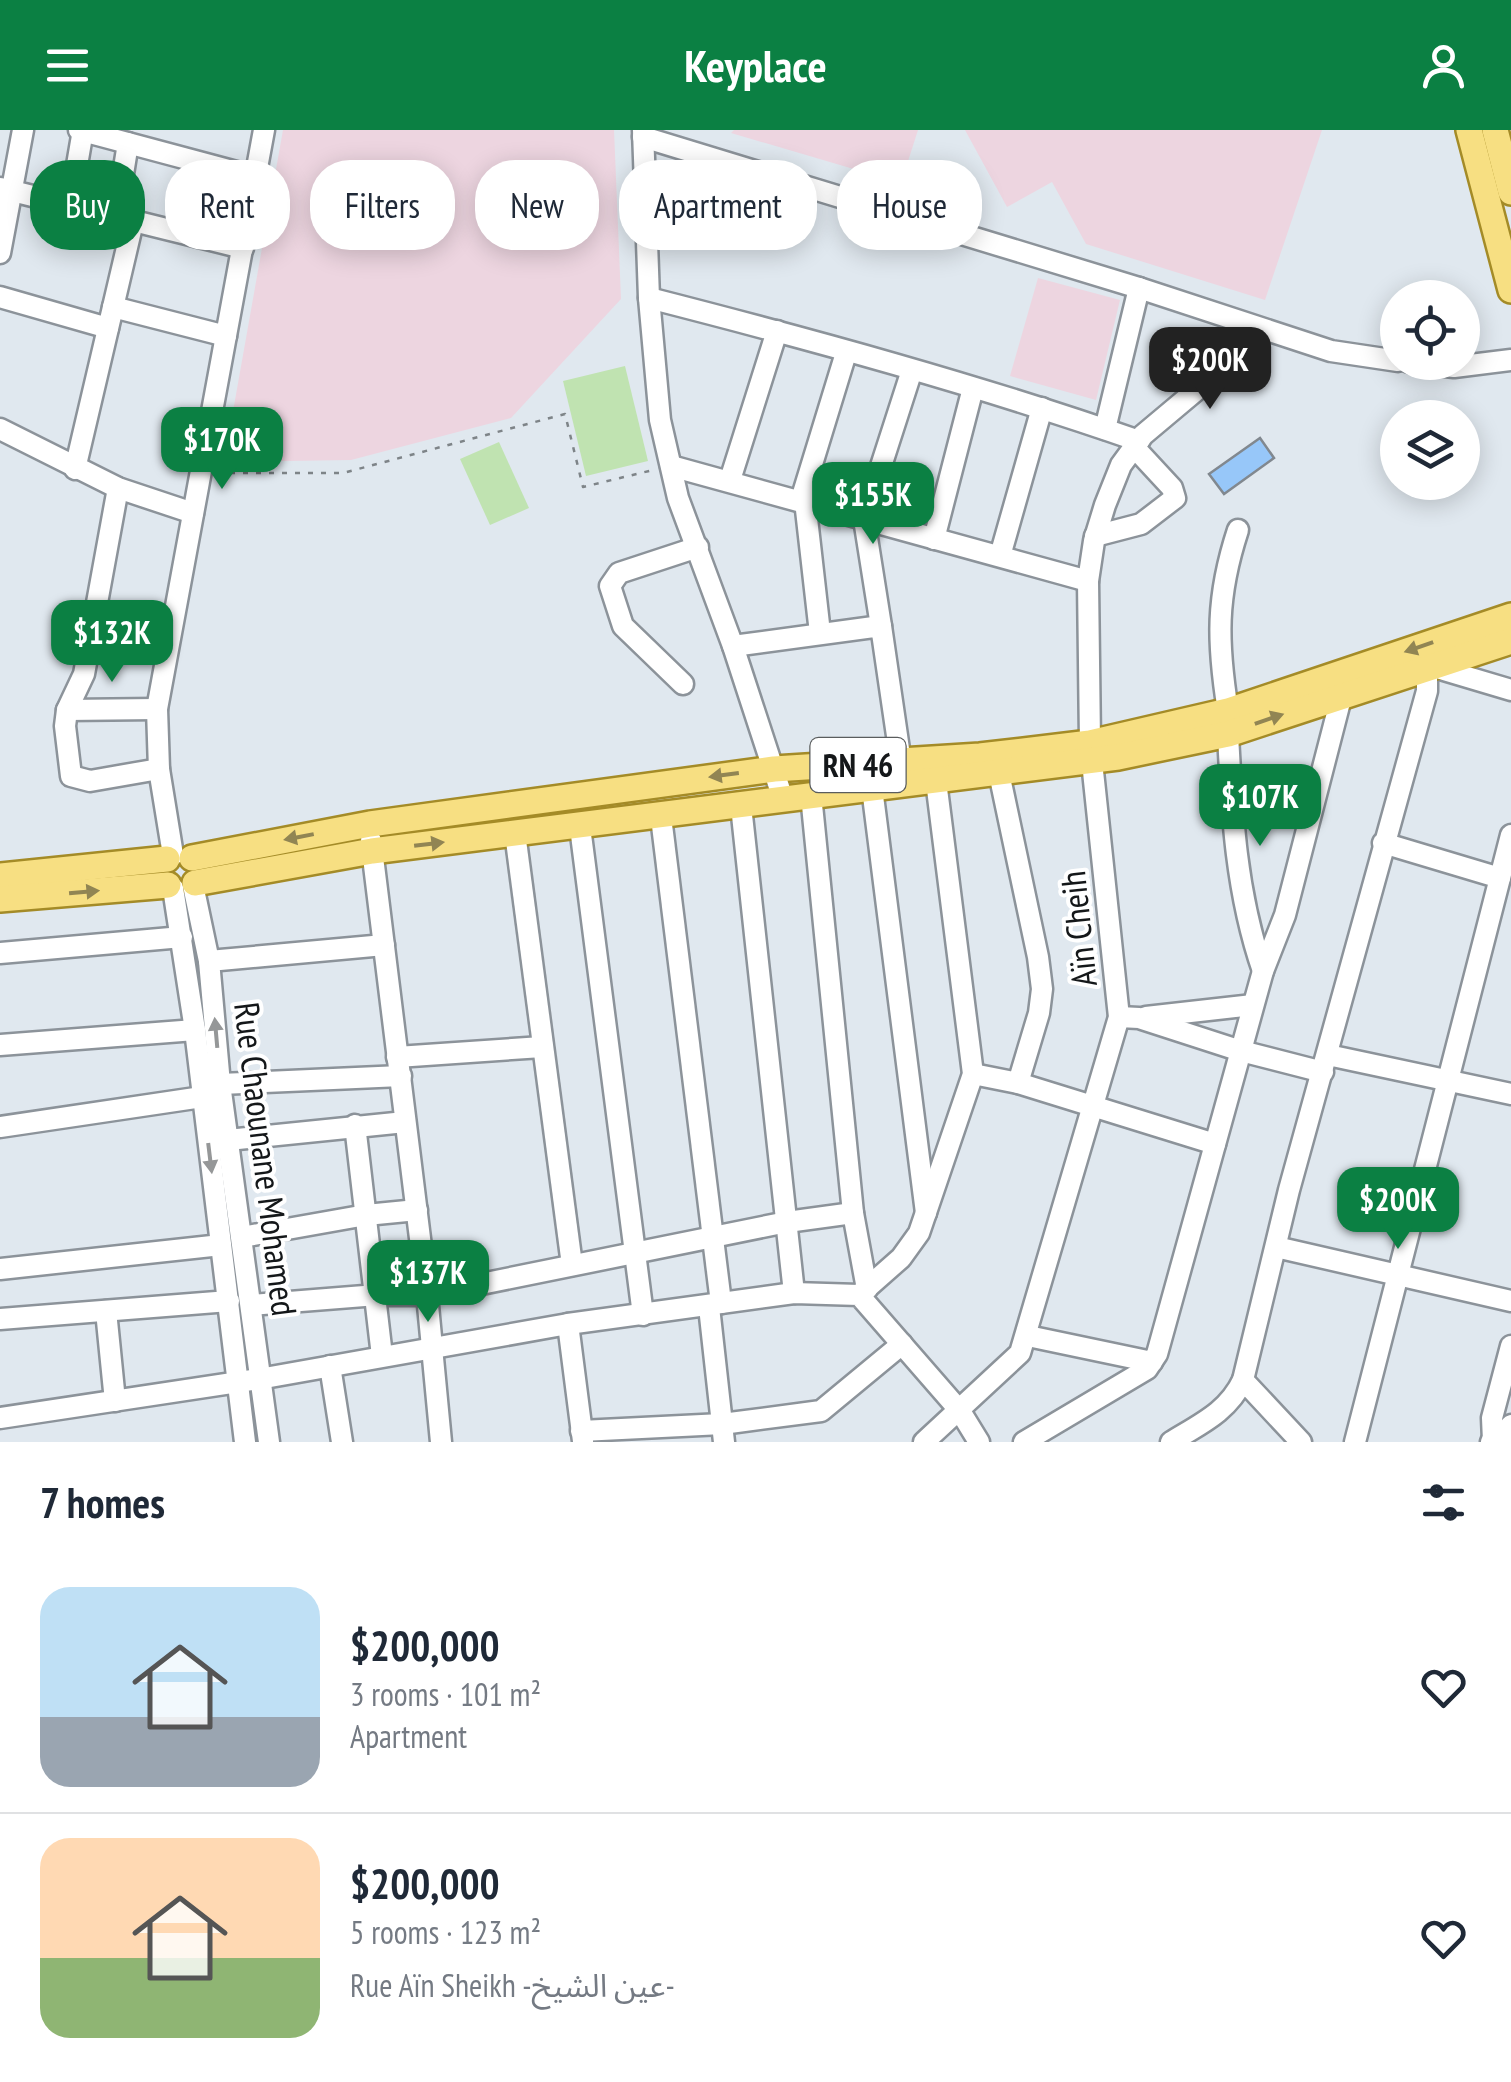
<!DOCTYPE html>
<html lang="en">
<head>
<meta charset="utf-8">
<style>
  :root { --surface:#fff; --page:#f2f2f3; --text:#1f2937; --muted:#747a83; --line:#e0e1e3; --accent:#0b8043 }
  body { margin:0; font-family:"PT Sans Narrow","Noto Sans Arabic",sans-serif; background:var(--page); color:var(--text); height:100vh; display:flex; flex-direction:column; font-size:38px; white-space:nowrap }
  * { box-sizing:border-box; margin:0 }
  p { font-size:32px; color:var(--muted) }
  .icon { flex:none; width:55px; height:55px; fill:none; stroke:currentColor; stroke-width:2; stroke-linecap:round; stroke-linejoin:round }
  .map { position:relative; height:1312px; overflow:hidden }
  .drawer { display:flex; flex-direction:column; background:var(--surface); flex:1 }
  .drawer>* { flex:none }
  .banner { position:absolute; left:30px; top:30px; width:1000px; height:90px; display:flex; gap:20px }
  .buttons { position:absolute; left:1380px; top:150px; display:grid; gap:20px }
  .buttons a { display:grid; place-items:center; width:100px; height:100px; border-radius:50%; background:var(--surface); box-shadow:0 5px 25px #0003; font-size:50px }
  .price { position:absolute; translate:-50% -85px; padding:0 22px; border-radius:20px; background:var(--accent); color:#fff; font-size:32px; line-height:65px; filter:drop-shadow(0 2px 5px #0008) }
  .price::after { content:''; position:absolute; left:50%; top:60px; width:30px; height:22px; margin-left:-15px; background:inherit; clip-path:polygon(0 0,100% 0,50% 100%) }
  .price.selected { background:#222; color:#fff }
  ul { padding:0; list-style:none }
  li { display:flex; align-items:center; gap:30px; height:250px; padding:0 40px }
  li+li { border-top:2px solid var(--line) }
  li span { display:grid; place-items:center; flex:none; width:280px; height:200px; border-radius:30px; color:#555 }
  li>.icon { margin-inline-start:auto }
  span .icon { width:120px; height:120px; fill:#fffc; stroke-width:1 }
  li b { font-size:42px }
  h2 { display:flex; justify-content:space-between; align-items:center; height:120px; padding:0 40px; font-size:42px }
  .chip { padding:0 35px; border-radius:40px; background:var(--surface); box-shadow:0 5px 25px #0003; font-size:35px; line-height:90px }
  .chip.selected { background:var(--accent); color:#fff }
  header { display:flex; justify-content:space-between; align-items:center; height:130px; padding:0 40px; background:var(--accent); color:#fff; font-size:45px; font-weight:600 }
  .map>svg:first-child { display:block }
</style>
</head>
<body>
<header><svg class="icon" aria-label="menu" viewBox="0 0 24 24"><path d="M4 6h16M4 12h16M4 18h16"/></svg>Keyplace<svg class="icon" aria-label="person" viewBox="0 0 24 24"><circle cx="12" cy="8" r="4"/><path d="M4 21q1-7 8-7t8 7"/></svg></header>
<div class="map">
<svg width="1511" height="1312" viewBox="0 0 1511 1312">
  <rect width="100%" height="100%" fill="#e0e8ef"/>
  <g fill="#edd5e0">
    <path d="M283,0H614L621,169L511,288L351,330L224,332Z"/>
    <path d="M734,0H918L901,53L731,3Z"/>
    <path d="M965,0H1322L1265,170L1086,114L1052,52L1007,77Z"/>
    <path d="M1038,148L1120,170L1096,270L1010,246Z"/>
  </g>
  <g fill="#c0e3b1">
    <path d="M625,236L648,331L586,346L563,251Z"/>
    <path d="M499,312L529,378L490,395L460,329Z"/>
  </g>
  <path fill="#97c7f9" stroke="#81888f" stroke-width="2.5" d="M1260,308L1274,328L1224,364L1209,344Z"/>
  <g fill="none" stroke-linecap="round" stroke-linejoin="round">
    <defs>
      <g id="minor">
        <path d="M79,0L255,47"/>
        <path d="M643,0L649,168L660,290L678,368L733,516L783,669"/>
        <path d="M643,7L1139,158L1331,221L1398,231"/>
        <path d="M0,58L243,118"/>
        <path d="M70,76L83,0"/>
        <path d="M116,88L128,13"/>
        <path d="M0,123L23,0"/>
        <path d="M0,167L108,198"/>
        <path d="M649,168C813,210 978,255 1139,311"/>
        <path d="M113,177L226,206"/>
        <path d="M1409,232L1454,237L1511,230"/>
        <path d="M0,299L118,358L193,383"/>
        <path d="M1105,299L1139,158"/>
        <path d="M671,336L1088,451"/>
        <path d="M75,339L133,92"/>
        <path d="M730,350L777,201"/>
        <path d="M118,358L84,544L67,580L65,596L71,646L90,651L159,639"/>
        <path d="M801,370L846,223"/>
        <path d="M805,371L820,503"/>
        <path d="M1095,406L1141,394L1175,368L1172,358L1134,317"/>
        <path d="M934,409L973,258"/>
        <path d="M1000,426L1042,278"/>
        <path d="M881,496L864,389L912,240"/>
        <path d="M733,516L881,496L901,633"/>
        <path d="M1437,538L1511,560"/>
        <path d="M683,554L623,496L610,456L619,443L698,417"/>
        <path d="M67,580L157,579"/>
        <path d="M1228,581C1217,512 1216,467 1238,400"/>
        <path d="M1228,604C1232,685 1236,763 1263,841"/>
        <path d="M999,643L1038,827L1042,859L1039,883L1018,953"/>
        <path d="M872,658L926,1083"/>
        <path d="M811,665L853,1083L867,1159"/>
        <path d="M741,676L794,1163"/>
        <path d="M661,687L721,1173"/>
        <path d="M580,697L643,1185"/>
        <path d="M515,703L572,1135"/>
        <path d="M371,711L427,1165L441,1312"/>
        <path d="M1383,713L1500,748"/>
        <path d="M173,725L159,639L157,579L264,0"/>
        <path d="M193,755L209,831L220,954L269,1312"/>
        <path d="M173,758L195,900L245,1312"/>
        <path d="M0,823L182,807"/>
        <path d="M209,831L384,815"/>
        <path d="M1119,887L1139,888L1241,921L1323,942"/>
        <path d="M1146,887L1253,875"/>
        <path d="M0,915L195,900"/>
        <path d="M1328,925L1511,964"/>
        <path d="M397,927L542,917"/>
        <path d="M973,944L1018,953L1215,1014"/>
        <path d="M220,954L401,946"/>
        <path d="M355,995L382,1226"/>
        <path d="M0,997L202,967"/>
        <path d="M228,1010L405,992"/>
        <path d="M242,1107L366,1085L417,1080"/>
        <path d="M1276,1117L1511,1171"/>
        <path d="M0,1139L221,1115"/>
        <path d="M859,1165L901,1128L919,1103L973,944L936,651"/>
        <path d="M251,1175L377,1165H427L787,1092L853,1083"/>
        <path d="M709,1177L724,1312"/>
        <path d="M106,1181L115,1271"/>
        <path d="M0,1189L229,1171"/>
        <path d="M568,1194L583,1311"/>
        <path d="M1028,1206L1152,1232"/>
        <path d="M330,1236L342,1312"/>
        <path d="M1243,1250L1301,1312"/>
        <path d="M0,1288L259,1249L568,1194L794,1163L859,1165L960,1281L979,1312"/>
        <path d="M581,1301L722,1294L821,1281L902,1214"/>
        <path d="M1493,1311L1492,1288L1511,1216"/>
        <path d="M924,1312L1020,1223L1119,887L1090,613L1088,451L1094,411L1105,375L1121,335L1143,305L1267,201"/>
        <path d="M1024,1312L1147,1239L1157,1224L1263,841L1285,785L1341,568"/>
        <path d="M1171,1312C1200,1294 1228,1282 1243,1250L1289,1060L1427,561V541"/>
        <path d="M1355,1312L1511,705"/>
        <path d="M1491,1312L1504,1305L1511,1295"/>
      </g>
      <g id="major">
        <path d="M1469,0L1511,160"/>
        <path d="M1495,0L1511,62"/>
        <path d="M192,728L370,694L774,639L980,626L1090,613L1228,581L1511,486"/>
        <path d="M0,746L167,729"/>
        <path d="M195,753L372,721L1118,627L1228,604L1511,511"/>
        <path d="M0,769L168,755"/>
      </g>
    </defs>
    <use href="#minor" stroke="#8c939a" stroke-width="25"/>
    <use href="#major" stroke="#a48b27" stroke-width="30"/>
    <path stroke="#7e8488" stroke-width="2.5" stroke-dasharray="5 8" stroke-linecap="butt" d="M217,343H343L565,284L583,357L653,340"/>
    <use href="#minor" stroke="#fff" stroke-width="20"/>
    <use href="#major" stroke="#f7df82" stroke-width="25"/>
  </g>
  <defs><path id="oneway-solid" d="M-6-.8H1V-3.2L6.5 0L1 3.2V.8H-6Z" transform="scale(2.5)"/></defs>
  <g fill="#918553">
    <use href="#oneway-solid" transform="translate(1419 517) rotate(161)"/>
    <use href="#oneway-solid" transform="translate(1269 589) rotate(-19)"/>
    <use href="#oneway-solid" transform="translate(724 645) rotate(172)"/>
    <use href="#oneway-solid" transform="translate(299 707) rotate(169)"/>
    <use href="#oneway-solid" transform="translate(429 714) rotate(-7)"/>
    <use href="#oneway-solid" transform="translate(84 762) rotate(-5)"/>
  </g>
  <g fill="#959798">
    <use href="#oneway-solid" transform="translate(216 903) rotate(-95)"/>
    <use href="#oneway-solid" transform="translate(210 1028) rotate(83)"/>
  </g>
  <g text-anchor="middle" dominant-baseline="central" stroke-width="8" stroke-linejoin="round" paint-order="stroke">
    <rect fill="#fff" stroke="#5a5d5e" stroke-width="2.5" x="810.5" y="608" width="95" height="54" rx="8"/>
    <g font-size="32" font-weight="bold" fill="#141719">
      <text x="858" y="635">RN 46</text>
    </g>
    <g font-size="35" fill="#141719" stroke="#fff">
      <text transform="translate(1078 799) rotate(-96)">Aïn Cheih</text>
      <text transform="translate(266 1029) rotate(83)">Rue Chaounane Mohamed</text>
    </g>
  </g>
</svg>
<div class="buttons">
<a><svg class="icon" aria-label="locate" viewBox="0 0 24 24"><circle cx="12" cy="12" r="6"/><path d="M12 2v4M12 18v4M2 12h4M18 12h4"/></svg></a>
<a><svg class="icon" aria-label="layers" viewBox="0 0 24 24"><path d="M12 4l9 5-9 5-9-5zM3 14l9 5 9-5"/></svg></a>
</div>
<b class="price selected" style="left:1210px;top:282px">$200K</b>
<b class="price" style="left:222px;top:362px">$170K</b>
<b class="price" style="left:873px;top:417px">$155K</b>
<b class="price" style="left:112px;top:555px">$132K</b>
<b class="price" style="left:1260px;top:719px">$107K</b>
<b class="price" style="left:1398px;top:1122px">$200K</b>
<b class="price" style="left:428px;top:1195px">$137K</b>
<div class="banner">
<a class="chip selected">Buy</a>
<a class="chip">Rent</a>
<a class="chip">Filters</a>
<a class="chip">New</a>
<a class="chip">Apartment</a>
<a class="chip">House</a>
</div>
</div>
<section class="drawer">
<h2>7 homes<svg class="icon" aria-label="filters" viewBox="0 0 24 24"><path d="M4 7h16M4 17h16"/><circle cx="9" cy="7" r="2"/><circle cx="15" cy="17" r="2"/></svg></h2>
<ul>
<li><span style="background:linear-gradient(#bfe0f5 65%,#9aa5b1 0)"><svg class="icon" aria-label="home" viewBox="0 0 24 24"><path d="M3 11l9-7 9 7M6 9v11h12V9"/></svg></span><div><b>$200,000</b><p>3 rooms · 101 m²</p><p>Apartment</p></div><svg class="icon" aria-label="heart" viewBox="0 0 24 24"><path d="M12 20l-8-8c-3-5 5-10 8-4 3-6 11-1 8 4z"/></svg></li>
<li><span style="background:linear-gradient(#ffd9b3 60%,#8fb573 0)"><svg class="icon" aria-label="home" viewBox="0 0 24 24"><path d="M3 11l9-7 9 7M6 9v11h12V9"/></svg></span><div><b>$200,000</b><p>5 rooms · 123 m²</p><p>Rue Aïn Sheikh -عين الشيخ-</p></div><svg class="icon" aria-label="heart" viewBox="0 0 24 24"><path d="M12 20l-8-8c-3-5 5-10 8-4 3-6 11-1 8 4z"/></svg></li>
</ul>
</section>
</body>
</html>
